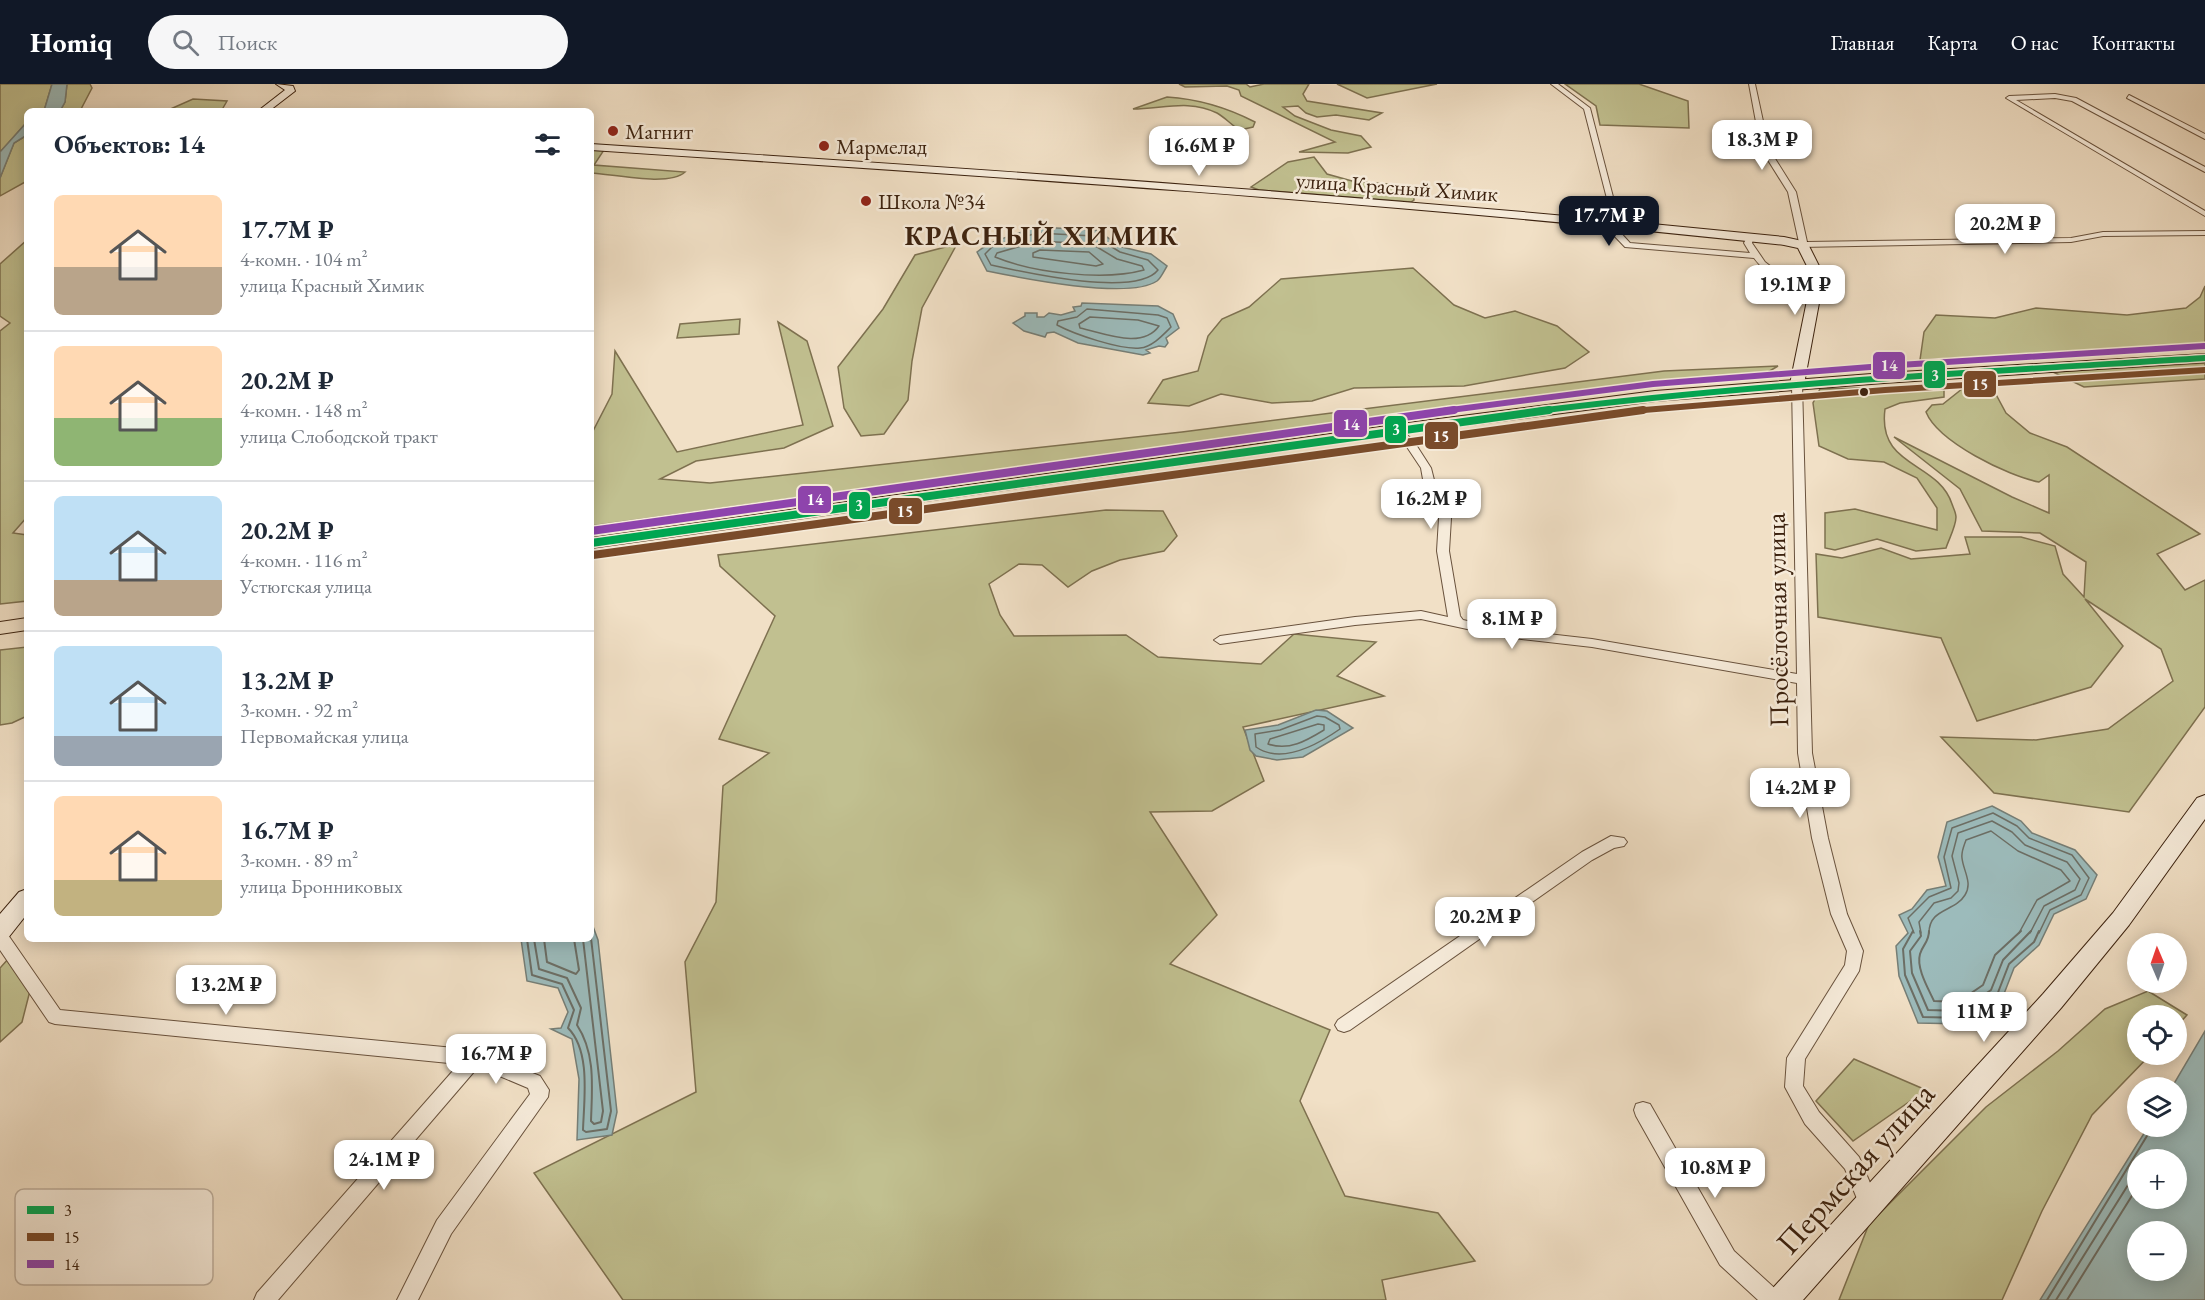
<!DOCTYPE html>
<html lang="ru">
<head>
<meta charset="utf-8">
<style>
  :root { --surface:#fff; --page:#f6f6f7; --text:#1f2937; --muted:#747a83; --line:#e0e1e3; --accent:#111827 }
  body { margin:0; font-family:"EB Garamond",serif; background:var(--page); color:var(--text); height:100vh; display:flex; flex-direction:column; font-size:22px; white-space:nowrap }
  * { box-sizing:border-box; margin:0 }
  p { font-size:20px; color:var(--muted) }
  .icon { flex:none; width:33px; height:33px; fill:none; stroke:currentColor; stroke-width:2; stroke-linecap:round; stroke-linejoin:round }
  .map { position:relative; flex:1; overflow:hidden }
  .panel { position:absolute; left:24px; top:24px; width:570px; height:834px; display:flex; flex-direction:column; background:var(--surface); border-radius:9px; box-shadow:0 3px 15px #0003 }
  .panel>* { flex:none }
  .needle { width:39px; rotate:358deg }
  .controls { position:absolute; left:2127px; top:849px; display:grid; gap:12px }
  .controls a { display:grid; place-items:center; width:60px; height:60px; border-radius:50%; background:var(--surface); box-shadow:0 3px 15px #0003; font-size:30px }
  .price { position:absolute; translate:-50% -51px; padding:0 14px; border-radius:12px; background:#fff; color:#222; font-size:20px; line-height:39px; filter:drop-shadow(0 2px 3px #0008) }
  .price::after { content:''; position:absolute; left:50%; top:36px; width:18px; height:14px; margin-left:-9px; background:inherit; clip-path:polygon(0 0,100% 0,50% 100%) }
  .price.selected { background:var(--accent); color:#fff }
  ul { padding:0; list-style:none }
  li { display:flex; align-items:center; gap:18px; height:150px; padding:0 30px }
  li+li { border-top:2px solid var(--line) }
  li span { display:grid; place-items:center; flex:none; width:168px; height:120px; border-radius:9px; color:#555 }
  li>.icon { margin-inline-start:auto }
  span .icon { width:72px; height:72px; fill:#fffc; stroke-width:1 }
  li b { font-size:26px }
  h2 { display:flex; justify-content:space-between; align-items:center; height:72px; padding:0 30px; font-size:26px }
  header { display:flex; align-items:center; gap:36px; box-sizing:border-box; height:84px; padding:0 30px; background:var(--accent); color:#fff }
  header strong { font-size:28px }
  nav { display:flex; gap:33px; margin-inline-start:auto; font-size:21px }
  .search { width:420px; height:54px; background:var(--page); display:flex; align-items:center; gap:15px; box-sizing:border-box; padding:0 21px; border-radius:33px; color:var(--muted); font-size:22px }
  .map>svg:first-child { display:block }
</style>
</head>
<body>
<header>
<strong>Homiq</strong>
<div class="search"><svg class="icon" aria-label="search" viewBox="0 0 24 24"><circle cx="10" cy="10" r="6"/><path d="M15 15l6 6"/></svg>Поиск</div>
<nav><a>Главная</a><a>Карта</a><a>О нас</a><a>Контакты</a></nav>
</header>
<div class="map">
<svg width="2205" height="1216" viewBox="0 0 2205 1216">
  <rect width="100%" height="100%" fill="#f1e0c6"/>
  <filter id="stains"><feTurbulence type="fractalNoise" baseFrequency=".00333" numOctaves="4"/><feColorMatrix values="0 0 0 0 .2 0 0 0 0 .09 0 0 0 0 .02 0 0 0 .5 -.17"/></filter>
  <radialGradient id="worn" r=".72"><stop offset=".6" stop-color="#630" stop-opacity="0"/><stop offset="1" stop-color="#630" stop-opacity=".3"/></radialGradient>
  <g fill="#c1c090" stroke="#7e7150" stroke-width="1.5">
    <path d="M0,0H52L44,27H27V38L0,68Z"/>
    <path d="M67,0H90L92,4L80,27H60L65,18Z"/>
    <path d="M1179,0H1246L1250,3L1264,0H1309L1303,10L1307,17L1382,29L1369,36L1336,31L1317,33L1306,29L1298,22L1283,23L1295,32L1331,46L1361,52L1371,63L1348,69L1299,68L1335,58L1241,12L1239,6L1227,2L1185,3Z"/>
    <path d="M1337,0H1437L1367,14Z"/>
    <path d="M1565,0H1639L1688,17L1689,44L1600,41L1596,22Z"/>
    <path d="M1167,13C1199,15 1226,23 1255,38L1253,43L1240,46C1232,42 1226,34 1217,29C1189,15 1162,25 1133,25Z"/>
    <path d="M193,15L227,17L223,24L226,27H166Z"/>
    <path d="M27,51V97L0,112V94L14,59Z"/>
    <path d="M591,65L604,66L594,81L685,88C669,103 613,90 591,89Z"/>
    <path d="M1314,73L1327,90L1352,97L1387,100L1414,108V116L1411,118L1259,106L1251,103L1288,78Z"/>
    <path d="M27,156V433L13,449L27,451V517L0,520V247L10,239L0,232V180Z"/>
    <path d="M957,160L922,224L912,277L908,316L884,350L861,352L844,324L838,283L883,225L915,171Z"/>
    <path d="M1413,184L1454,221L1485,234L1515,227L1557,242L1589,268L1565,284L1464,302L1354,304L1312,317L1272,319L1221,310L1189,322L1148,319L1163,296L1198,287L1208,252L1222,235L1249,223L1281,195Z"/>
    <path d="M2205,202V261L1920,276L1924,248L1936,231L1995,234L2036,224L2127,231L2186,224L2200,213Z"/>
    <path d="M740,235L739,250L677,254L680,240Z"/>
    <path d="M778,238L807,257L833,342L784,364L696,377L660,395L710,399L1182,348L1664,287L1778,282L1758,294L1525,314L591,442V351L612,310L615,267L677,368L803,341Z"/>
    <path d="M2205,279V295L2084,303L2053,288Z"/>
    <path d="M1967,301L1993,305L2006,329L2030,349L2067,363L2200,450L2157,470L2185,506L2205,496V623L2129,728L1994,709L1941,653L2036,656L2108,645L2173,597L2161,565L2085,515L2123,562L2091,603L1977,637L1941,554L1818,533L1816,470L1842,474L1881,464L1911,475L1970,470L1965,453H2021L2055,462L2063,490L2084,513L2086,478L2040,449L1982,447L1960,405L1894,353L2012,413L2049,429V391L2039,398C2008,392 1938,358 1926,328L1932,321L1943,320Z"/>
    <path d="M1944,302V313L1900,319L1885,325C1877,384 1938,377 1952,420C1953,423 1956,429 1956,433C1956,442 1949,455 1946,464L1916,467L1877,455L1835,466L1825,464V429L1855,425L1937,446V424L1917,394L1884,378L1848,375L1819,362L1813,319L1820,305Z"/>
    <path d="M1106,426L1163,427L1177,452L1164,467L1120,476L1092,487L1068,503L1042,481L1019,480L989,500L1000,531L1014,552L1126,551L1158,573L1261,580L1294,550L1376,558L1337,592L1384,612L1243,643L1264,697L1212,727L1150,728L1217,831L1170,880L1330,946L1300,1017L1345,1112L1438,1129L1475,1177L1382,1196L1386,1216H623L534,1089L696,1008L685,878L716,818L723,702L769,669L719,655L775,532L720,482L718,471Z"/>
    <path d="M27,563V632L12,639L0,641V566Z"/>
    <path d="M9,874L34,891L22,938L0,958V884Z"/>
    <path d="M2148,907L2187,931L2177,942L2176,932H2138V970L2150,971L2092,1031L2042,1127L2002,1216H1839L1869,1140L1986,1023L2058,967L2105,925Z"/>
    <path d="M1854,975L1926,1006L1853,1057L1816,1017Z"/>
  </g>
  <g fill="#9cbbbb" stroke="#767e76" stroke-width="1.5" fill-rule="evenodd">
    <path d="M52,0H67L65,18L60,27H44Z"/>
    <path d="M27,38V51L14,59L0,94V68Z"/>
    <path d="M1036,143L1096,146L1122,163L1151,170L1167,182C1164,187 1161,194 1157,197C1129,216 1021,194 987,187L977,168C994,154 1015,152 1036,143Z"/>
    <path d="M1082,219L1158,222L1173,230L1179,244L1166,254L1168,259L1165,263L1159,262L1146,266L1150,269L1143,271L1078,259L1054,248L1047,249L1045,253L1024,247L1013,239L1025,232V229H1037V233H1044L1049,229L1061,231L1075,227L1073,223L1081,222Z"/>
    <path d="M1316,626L1327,627L1353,644L1303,673L1277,676L1256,672L1250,666L1245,646L1278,641Z"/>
    <path d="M1992,722L2021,737L2032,749L2075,766L2097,791L2086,815L2054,830L2039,861L2014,884L2002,915L1965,940L1918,939L1899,892L1896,862L1908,849L1899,831L1912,825L1927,806L1946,802L1938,773L1947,738Z"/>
    <path d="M591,837L598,856L617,1028L612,1051L577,1056L579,995L572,955L551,945L561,944L568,928L558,904L527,897L521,855H591Z"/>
    <path d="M2205,947V1216H2040L2148,1043L2176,1042V1004L2172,1003ZM2138,1076H2176V1114H2138ZM2138,1148H2176V1186H2138Z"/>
  </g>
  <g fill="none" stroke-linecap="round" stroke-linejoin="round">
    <g stroke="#6c6e65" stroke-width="1.5">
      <path d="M1037,149L1094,152L1120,168L1148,176L1158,186C1136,214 1023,188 991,181L985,170L993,162Z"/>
      <path d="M1038,157L1092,160L1117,175L1142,182L1144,186C1104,197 1034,189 995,173L997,169Z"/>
      <path d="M1040,166L1089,168L1103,180L1096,182L1033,173V169Z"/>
      <path d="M1087,225L1158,231L1167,234L1171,243C1163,251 1152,263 1140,264C1120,266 1074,250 1057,241L1058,237L1077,233Z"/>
      <path d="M1090,233L1138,236L1159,242C1142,266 1104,249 1080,244L1079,240Z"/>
      <path d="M1317,632L1325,633L1339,641L1340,645C1317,661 1282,681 1256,663L1255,650L1280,646Z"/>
      <path d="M1318,640L1324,641V646C1306,657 1289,667 1268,660L1270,655Z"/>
      <path d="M1914,849L1908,834L1929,813L1951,804L1944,773L1952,744L1993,729L2017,742L2029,754L2072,771L2089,794L2081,811L2050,826L2039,849"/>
      <path d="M1921,849L1919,838L1934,819L1951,814L1958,807L1959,799L1952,772L1958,749L1992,737L2012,748L2025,761L2067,778L2080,795L2075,806L2044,822L2030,849"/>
      <path d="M1929,849C1929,824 1955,828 1965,811C1973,799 1963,786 1962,774C1961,768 1964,762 1966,756L1991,747L2018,767L2061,786L2070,797L2037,816L2019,849"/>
    </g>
    <g stroke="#6c6e65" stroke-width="2">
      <path d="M1913,847L1903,865L1905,891L1923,933L1963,934L1997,911L2009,880L2034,858L2039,847"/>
      <path d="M1920,847L1921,852L1910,867L1912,889L1928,926L1961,927L1991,906L2003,876L2031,847"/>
      <path d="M1929,847C1929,858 1923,860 1920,870C1916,884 1928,904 1934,917L1958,918L1983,901L1995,871L2021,847"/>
      <path d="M527,855L532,891L562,900L574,926L568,944C591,967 584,1015 583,1046L586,1048L607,1045L611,1027L591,854"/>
      <path d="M534,855L539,885L567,894L581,924L577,941C596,970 592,1004 591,1037L594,1040L601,1038L603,1027L583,855"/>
      <path d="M544,855L547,878L576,890L579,886L574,855"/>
      <path d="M2047,1216L2153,1042"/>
      <path d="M2056,1216L2138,1085"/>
      <path d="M2067,1216L2138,1102"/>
    </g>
    <defs>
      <g id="street">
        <path d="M1551,0H1558L1590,24L1620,140L1613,138L1584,25Z"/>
        <path d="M1749,0H1755L1769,65L1796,108L1807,158L2071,154L2103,148L2205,147V151L2103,152L2071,158L1800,163L1788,108L1761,65Z"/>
        <path d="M2055,10L2076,14L2205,83V88L2072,17L2055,14L2016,16L2205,127V132L2006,14L2009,12Z"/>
        <path d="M2129,11L2205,50V55L2127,14Z"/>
        <path d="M1602,135H1608L1630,159L1750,169L1744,159L1748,151H1754L1752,159L1765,178L1779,189L1821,200L1817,203C1791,199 1770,196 1754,174L1625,163L1602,139Z"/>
        <path d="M1797,297L1802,300L1812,669L1828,754L1847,830L1863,867L1859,887L1805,975L1803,1002L1819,1028L1859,1073L1879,1120L1876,1127L1869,1129L1862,1127L1845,1085L1805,1040L1785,1003L1787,974L1790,969L1845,881L1847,867L1831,830L1812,754L1798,669L1797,599L1592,563L1504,553L1421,535L1355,541L1220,560L1214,556L1220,552L1355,533L1421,527L1448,533L1437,467L1439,434L1426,412L1421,384L1405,360L1392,346L1397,343L1413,356L1431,384L1438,412L1451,434L1449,467L1460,532L1463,536L1504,545L1592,555L1797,590L1792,300Z"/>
        <path d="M1611,752L1624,754L1627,758L1624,762L1614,764L1592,776L1350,946L1344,948L1338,946L1335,941L1338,936L1582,768Z"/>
        <path d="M0,846L6,848L60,926L475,966L540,992L549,1006L548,1013L451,1150L418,1216H397L437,1136L530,1010L528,1004L478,983L278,1216H254L257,1209L459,980L55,940L49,938L0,866Z"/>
        <path d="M1643,1018L1650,1020L1734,1167L1780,1209L1783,1216H1758L1720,1181L1636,1032L1634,1026L1636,1020Z"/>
      </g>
      <g id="secondary">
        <path d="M276,0L293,2L295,7L269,27H258L285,6Z"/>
        <path d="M591,60C989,86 1387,112 1784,153L1807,158L1824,192L1804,300L1797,304L1790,300L1812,192L1798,164L1784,161C1387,118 989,92 591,66Z"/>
        <path d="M2205,711V735L2129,841L2061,924L1803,1216H1768L1772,1205L2043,910L2113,829L2197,714Z"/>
        <path d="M27,805V830L8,854L0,856V830L19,808Z"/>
      </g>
      <g id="primary">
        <path d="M2205,270V278L1884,299L1655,317L1415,348L591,464V454L1415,338L1655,307L1884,289Z"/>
        <path d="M27,534V546L0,550V538Z"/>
      </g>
    </defs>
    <use href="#street" stroke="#69523d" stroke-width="2"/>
    <use href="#secondary" stroke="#3c220f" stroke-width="2"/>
    <use href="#primary" stroke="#3c220f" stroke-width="2"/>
    <use href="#street" fill="#f6ebda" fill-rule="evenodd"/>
    <use href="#secondary" fill="#f6ebda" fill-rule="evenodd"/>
    <use href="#primary" fill="#f1e0c6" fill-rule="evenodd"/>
    <defs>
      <path id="bus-1-far1" d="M1538,327C1759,299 1982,288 2205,274"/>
      <path id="bus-1" d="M591,459L1549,326"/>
      <path id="bus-2-far1" d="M1632,327L1885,306L2205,286"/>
      <path id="bus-2" d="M593,471L1643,326"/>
      <path id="bus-3-far1" d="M1443,327L1653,300L1883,282L2204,262"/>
      <path id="bus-3" d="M591,447L1454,326"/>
    </defs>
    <use href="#bus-1-far1" stroke="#f6ebda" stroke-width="9"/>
    <use href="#bus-1" stroke="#f6ebda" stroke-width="11"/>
    <use href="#bus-2-far1" stroke="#f6ebda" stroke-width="9"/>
    <use href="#bus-2" stroke="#f6ebda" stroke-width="11"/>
    <use href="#bus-3-far1" stroke="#f6ebda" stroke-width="9"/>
    <use href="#bus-3" stroke="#f6ebda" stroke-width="11"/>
    <use href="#bus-1-far1" stroke="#00a651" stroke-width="6"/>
    <use href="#bus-1" stroke="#00a651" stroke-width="8"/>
    <use href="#bus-2-far1" stroke="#7a4b2a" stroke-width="6"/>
    <use href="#bus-2" stroke="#7a4b2a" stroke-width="8"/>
    <use href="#bus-3-far1" stroke="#8e44ad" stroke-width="6"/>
    <use href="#bus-3" stroke="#8e44ad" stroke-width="8"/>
  </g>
  <g fill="#8f2418" stroke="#f6ebda" stroke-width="2">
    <circle cx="613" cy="47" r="6"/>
    <circle cx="824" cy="62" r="6"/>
    <circle cx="866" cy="117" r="6"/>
  </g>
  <circle fill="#3c220f" stroke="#f6ebda" stroke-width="2" cx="1864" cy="308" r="5"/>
  <g text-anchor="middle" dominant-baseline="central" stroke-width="5" stroke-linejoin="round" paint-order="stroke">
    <g font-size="22" fill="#3c220f" stroke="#f6ebda" text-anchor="start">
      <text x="625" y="47">Магнит</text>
      <text x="836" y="62">Мармелад</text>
      <text x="878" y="117">Школа №34</text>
    </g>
    <g font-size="22" fill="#3c220f" stroke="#f6ebda">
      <text transform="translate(1397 103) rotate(4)">улица Красный Химик</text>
    </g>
    <g font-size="27" font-weight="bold" letter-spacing="1.5" fill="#3c220f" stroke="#f6ebda">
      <text x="1042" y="151">КРАСНЫЙ ХИМИК</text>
    </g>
    <g font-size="27" fill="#3c220f" stroke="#f6ebda">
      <text transform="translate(1777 536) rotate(-91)">Просёлочная улица</text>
    </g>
    <g font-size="33" fill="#3c220f" stroke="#f6ebda">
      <text transform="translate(1855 1084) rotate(-48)">Пермская улица</text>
    </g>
  </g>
  <rect x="15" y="1105" width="198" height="96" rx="9" fill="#f6ebda" stroke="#beaf9d" stroke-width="1.5"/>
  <rect x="27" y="1122" width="27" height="8" fill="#00a651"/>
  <rect x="27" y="1149" width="27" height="8" fill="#7a4b2a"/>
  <rect x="27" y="1176" width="27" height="8" fill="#8e44ad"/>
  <g font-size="16" fill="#3c220f">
    <text x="64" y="1132">3</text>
    <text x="64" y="1159">15</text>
    <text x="64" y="1186">14</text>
  </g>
  <g stroke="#f6ebda" stroke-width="2">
    <rect x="1872" y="267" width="34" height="29" rx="6" fill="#8e44ad"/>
    <rect x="1923" y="276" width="23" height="29" rx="6" fill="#00a651"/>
    <rect x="1963" y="286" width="34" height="28" rx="6" fill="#7a4b2a"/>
    <rect x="1333" y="325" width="35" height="29" rx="6" fill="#8e44ad"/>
    <rect x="1384" y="331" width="23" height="29" rx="6" fill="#00a651"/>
    <rect x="1424" y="337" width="35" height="29" rx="6" fill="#7a4b2a"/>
    <rect x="797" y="401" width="35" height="29" rx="6" fill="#8e44ad"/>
    <rect x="848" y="407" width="23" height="29" rx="6" fill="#00a651"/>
    <rect x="888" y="413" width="35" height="28" rx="6" fill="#7a4b2a"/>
  </g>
  <g font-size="16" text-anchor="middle" font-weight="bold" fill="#fff">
    <text x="1889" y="287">14</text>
    <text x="1935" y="297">3</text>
    <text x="1980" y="306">15</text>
    <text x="1351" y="346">14</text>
    <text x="1396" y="351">3</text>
    <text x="1441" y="358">15</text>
    <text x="815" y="421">14</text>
    <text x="859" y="427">3</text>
    <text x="905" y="433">15</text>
  </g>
  <rect width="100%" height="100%" filter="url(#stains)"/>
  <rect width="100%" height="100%" fill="url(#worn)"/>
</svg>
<div class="controls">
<a><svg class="needle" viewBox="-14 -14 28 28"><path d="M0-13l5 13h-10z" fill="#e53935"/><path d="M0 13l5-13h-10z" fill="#747a83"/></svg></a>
<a><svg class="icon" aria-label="locate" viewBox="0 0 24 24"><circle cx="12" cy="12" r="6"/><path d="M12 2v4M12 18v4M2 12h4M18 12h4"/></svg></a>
<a><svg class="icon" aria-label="layers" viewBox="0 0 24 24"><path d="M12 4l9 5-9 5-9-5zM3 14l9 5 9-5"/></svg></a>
<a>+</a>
<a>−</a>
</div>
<b class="price" style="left:1762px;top:87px">18.3M ₽</b>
<b class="price" style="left:1199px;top:93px">16.6M ₽</b>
<b class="price selected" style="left:1609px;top:163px">17.7M ₽</b>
<b class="price" style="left:2005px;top:171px">20.2M ₽</b>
<b class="price" style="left:1795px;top:232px">19.1M ₽</b>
<b class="price" style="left:1431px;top:446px">16.2M ₽</b>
<b class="price" style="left:1512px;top:566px">8.1M ₽</b>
<b class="price" style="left:1800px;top:735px">14.2M ₽</b>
<b class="price" style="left:1485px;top:864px">20.2M ₽</b>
<b class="price" style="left:226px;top:932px">13.2M ₽</b>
<b class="price" style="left:1984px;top:959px">11M ₽</b>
<b class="price" style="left:496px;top:1001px">16.7M ₽</b>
<b class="price" style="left:384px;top:1107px">24.1M ₽</b>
<b class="price" style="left:1715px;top:1115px">10.8M ₽</b>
<section class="panel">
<h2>Объектов: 14<svg class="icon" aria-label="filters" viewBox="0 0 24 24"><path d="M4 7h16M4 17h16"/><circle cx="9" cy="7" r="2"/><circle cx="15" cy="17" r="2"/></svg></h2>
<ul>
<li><span style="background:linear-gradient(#ffd9b3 60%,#b9a48a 0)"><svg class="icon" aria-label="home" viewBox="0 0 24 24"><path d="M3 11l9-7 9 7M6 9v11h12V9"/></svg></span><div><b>17.7M ₽</b><p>4-комн. · 104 m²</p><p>улица Красный Химик</p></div></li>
<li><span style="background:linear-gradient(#ffd9b3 60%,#8fb573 0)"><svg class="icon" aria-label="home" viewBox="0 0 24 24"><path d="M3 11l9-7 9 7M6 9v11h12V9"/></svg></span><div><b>20.2M ₽</b><p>4-комн. · 148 m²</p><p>улица Слободской тракт</p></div></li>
<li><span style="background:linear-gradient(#bfe0f5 70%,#b9a48a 0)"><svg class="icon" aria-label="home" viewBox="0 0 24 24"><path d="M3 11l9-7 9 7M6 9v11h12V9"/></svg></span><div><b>20.2M ₽</b><p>4-комн. · 116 m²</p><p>Устюгская улица</p></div></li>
<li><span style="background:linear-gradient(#bfe0f5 75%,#9aa5b1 0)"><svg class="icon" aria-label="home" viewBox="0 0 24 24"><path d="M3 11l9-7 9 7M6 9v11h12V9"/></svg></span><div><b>13.2M ₽</b><p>3-комн. · 92 m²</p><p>Первомайская улица</p></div></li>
<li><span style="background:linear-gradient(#ffd9b3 70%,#c2b280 0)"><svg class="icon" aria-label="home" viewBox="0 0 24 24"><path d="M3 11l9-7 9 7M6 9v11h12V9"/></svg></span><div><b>16.7M ₽</b><p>3-комн. · 89 m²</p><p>улица Бронниковых</p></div></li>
</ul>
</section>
</div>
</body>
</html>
